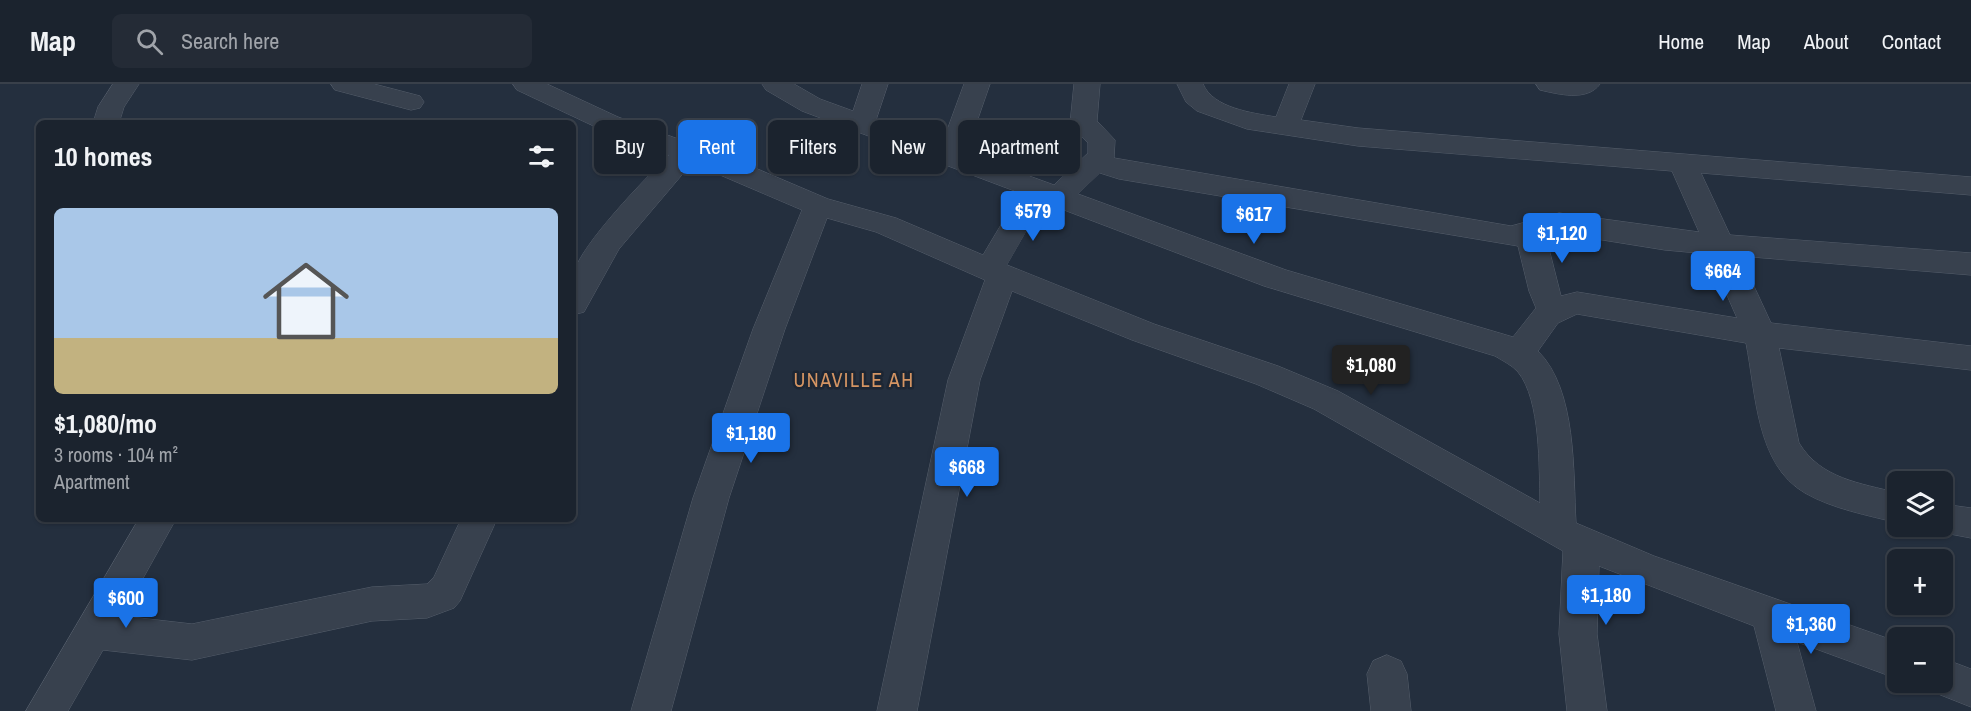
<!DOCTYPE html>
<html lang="en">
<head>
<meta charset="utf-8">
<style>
  :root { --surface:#1b232e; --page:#242b36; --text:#f1f3f6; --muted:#a0a4aa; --line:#39404a; --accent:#1a73e8 }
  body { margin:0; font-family:"Archivo Narrow",sans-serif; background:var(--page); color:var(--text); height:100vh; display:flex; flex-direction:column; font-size:22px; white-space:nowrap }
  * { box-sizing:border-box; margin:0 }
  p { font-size:20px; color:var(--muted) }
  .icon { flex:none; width:33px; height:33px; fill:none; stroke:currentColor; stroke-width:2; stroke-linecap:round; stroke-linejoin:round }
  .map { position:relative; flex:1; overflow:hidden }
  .sheet { position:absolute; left:36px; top:36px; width:540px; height:402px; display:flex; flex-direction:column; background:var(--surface); border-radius:9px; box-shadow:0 2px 4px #0004,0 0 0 2px var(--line) }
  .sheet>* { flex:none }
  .top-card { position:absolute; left:594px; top:36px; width:570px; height:54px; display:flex; gap:12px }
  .tools { position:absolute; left:1887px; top:387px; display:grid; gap:12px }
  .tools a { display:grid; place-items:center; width:66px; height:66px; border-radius:9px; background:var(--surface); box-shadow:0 2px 4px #0004,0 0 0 2px var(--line); font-size:30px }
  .price { position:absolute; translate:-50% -51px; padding:0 14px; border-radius:6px; background:var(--accent); color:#fff; font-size:20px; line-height:39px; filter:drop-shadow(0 2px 3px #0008) }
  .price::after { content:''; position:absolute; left:50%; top:36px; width:18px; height:14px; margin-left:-9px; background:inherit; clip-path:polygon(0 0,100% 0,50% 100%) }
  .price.active { background:#222; color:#fff }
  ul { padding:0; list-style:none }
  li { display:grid; align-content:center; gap:12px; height:318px; padding:0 18px }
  li span { display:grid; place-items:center; height:186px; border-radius:9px; color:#555 }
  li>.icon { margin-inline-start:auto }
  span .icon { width:108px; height:108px; fill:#fffc; stroke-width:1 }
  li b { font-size:26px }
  h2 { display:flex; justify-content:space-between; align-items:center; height:72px; padding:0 18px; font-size:26px }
  .chip { padding:0 21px; border-radius:9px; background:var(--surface); box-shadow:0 2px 4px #0004,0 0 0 2px var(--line); font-size:21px; line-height:54px }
  .chip.active { background:var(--accent); color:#fff }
  header { display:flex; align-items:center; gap:36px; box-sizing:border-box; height:84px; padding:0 30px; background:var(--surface); border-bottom:2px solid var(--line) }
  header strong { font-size:28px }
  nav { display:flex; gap:33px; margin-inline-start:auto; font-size:21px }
  .search { width:420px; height:54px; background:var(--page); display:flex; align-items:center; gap:15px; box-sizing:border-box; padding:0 21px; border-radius:9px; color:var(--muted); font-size:22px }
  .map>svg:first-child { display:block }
</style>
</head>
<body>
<header>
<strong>Map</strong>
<div class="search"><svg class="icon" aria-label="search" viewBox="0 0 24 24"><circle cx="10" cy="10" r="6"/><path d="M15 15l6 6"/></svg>Search here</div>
<nav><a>Home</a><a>Map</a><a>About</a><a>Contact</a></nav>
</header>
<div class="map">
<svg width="1971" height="627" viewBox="0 0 1971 627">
  <rect width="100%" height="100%" fill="#242f3e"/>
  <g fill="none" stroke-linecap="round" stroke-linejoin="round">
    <defs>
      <g id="minor">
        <path d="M113,0H139L124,23L119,39H93L98,23Z"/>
        <path d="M331,0H374L420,12L424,18L420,24L411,26L335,6Z"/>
        <path d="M513,0H547L618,33L741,78L828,115L896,134L983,171L1020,109L802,27L766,6L762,0H794L820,15L853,27L862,0H888L876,36L942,60L964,0H990L966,69L1054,101L1088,69V59L1070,40L1074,0H1100L1097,37L1115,56L1114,74L1511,142L1559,129L1699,148L1672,87L1358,62L1247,45L1197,27L1186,18L1177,0H1203C1213,24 1252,29 1276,33L1289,0H1315L1301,36L1358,44L1971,93V111L1701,89L1730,151L1971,169V191L1740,172L1771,239L1971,262V286L1779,264L1799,359C1821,395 1860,399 1898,409V439C1867,431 1833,425 1805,409C1756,381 1756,309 1746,259L1577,230L1558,239L1538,267C1577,306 1573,388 1576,439L1654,472L1898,558V595L1797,558L1816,627H1776L1754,542L1599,482L1597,550L1607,627H1567L1559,550L1563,467L1314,325L1256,300L1132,256L1012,207L980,296L917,627H877L948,296L985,196L876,148L827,134L785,245L729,414L671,627H631L693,414L753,245L802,126L692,79L619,165L584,228L573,231C573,219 570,201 573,190C582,159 645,95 669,71L600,45L517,6ZM1100,89L1119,95L1518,162L1529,207L1536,224L1513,253L1286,186L1078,110ZM1043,118L1264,202L1495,272C1503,277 1512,281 1518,288C1541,316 1539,384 1540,419L1338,307L1278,282L1154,240L1007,181ZM1559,149L1665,166L1709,170L1737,234L1577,208L1561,212L1546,153Z"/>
        <path d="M1536,0H1600C1587,18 1558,10 1540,6Z"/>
        <path d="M1942,420L1971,424V454L1929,446L1928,442H1942Z"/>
        <path d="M139,435H176L122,532L192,540L372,503L427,500L434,493L461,435H497L460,517L454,524L427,534L372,537L192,576L103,566L68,627H26Z"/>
        <path d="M1387,571L1401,577L1407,590L1411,627H1371L1367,590L1373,577Z"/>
        <path d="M1942,574L1971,585V623L1928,606L1925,598H1942Z"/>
      </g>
    </defs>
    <use href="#minor" stroke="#565f6c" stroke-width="1"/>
    <use href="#minor" fill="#38414e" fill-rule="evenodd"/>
  </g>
  <g text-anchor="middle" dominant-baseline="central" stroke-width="5" stroke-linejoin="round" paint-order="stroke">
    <g font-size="20" letter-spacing="1.5" fill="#d59563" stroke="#1d2633">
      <text x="854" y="295">UNAVILLE AH</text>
    </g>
  </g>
</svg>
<div class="tools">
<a><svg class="icon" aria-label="layers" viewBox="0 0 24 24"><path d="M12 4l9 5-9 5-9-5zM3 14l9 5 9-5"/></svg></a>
<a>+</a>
<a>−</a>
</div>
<b class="price" style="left:1033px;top:158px">$579</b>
<b class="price" style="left:1254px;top:161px">$617</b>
<b class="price" style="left:1562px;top:180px">$1,120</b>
<b class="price" style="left:1723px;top:218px">$664</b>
<b class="price active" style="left:1371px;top:312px">$1,080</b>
<b class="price" style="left:751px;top:380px">$1,180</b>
<b class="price" style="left:967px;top:414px">$668</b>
<b class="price" style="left:1606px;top:542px">$1,180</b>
<b class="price" style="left:126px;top:545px">$600</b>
<b class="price" style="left:1811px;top:571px">$1,360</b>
<div class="top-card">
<a class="chip">Buy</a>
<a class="chip active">Rent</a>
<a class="chip">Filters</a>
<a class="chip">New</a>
<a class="chip">Apartment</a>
</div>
<section class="sheet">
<h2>10 homes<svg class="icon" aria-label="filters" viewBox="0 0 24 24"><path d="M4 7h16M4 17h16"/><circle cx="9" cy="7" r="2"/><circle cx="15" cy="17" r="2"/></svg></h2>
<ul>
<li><span style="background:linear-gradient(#a9c7e8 70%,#c2b280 0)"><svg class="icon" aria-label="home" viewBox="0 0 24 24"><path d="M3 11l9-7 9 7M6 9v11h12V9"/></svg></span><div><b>$1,080/mo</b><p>3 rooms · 104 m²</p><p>Apartment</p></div></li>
</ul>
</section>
</div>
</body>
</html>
